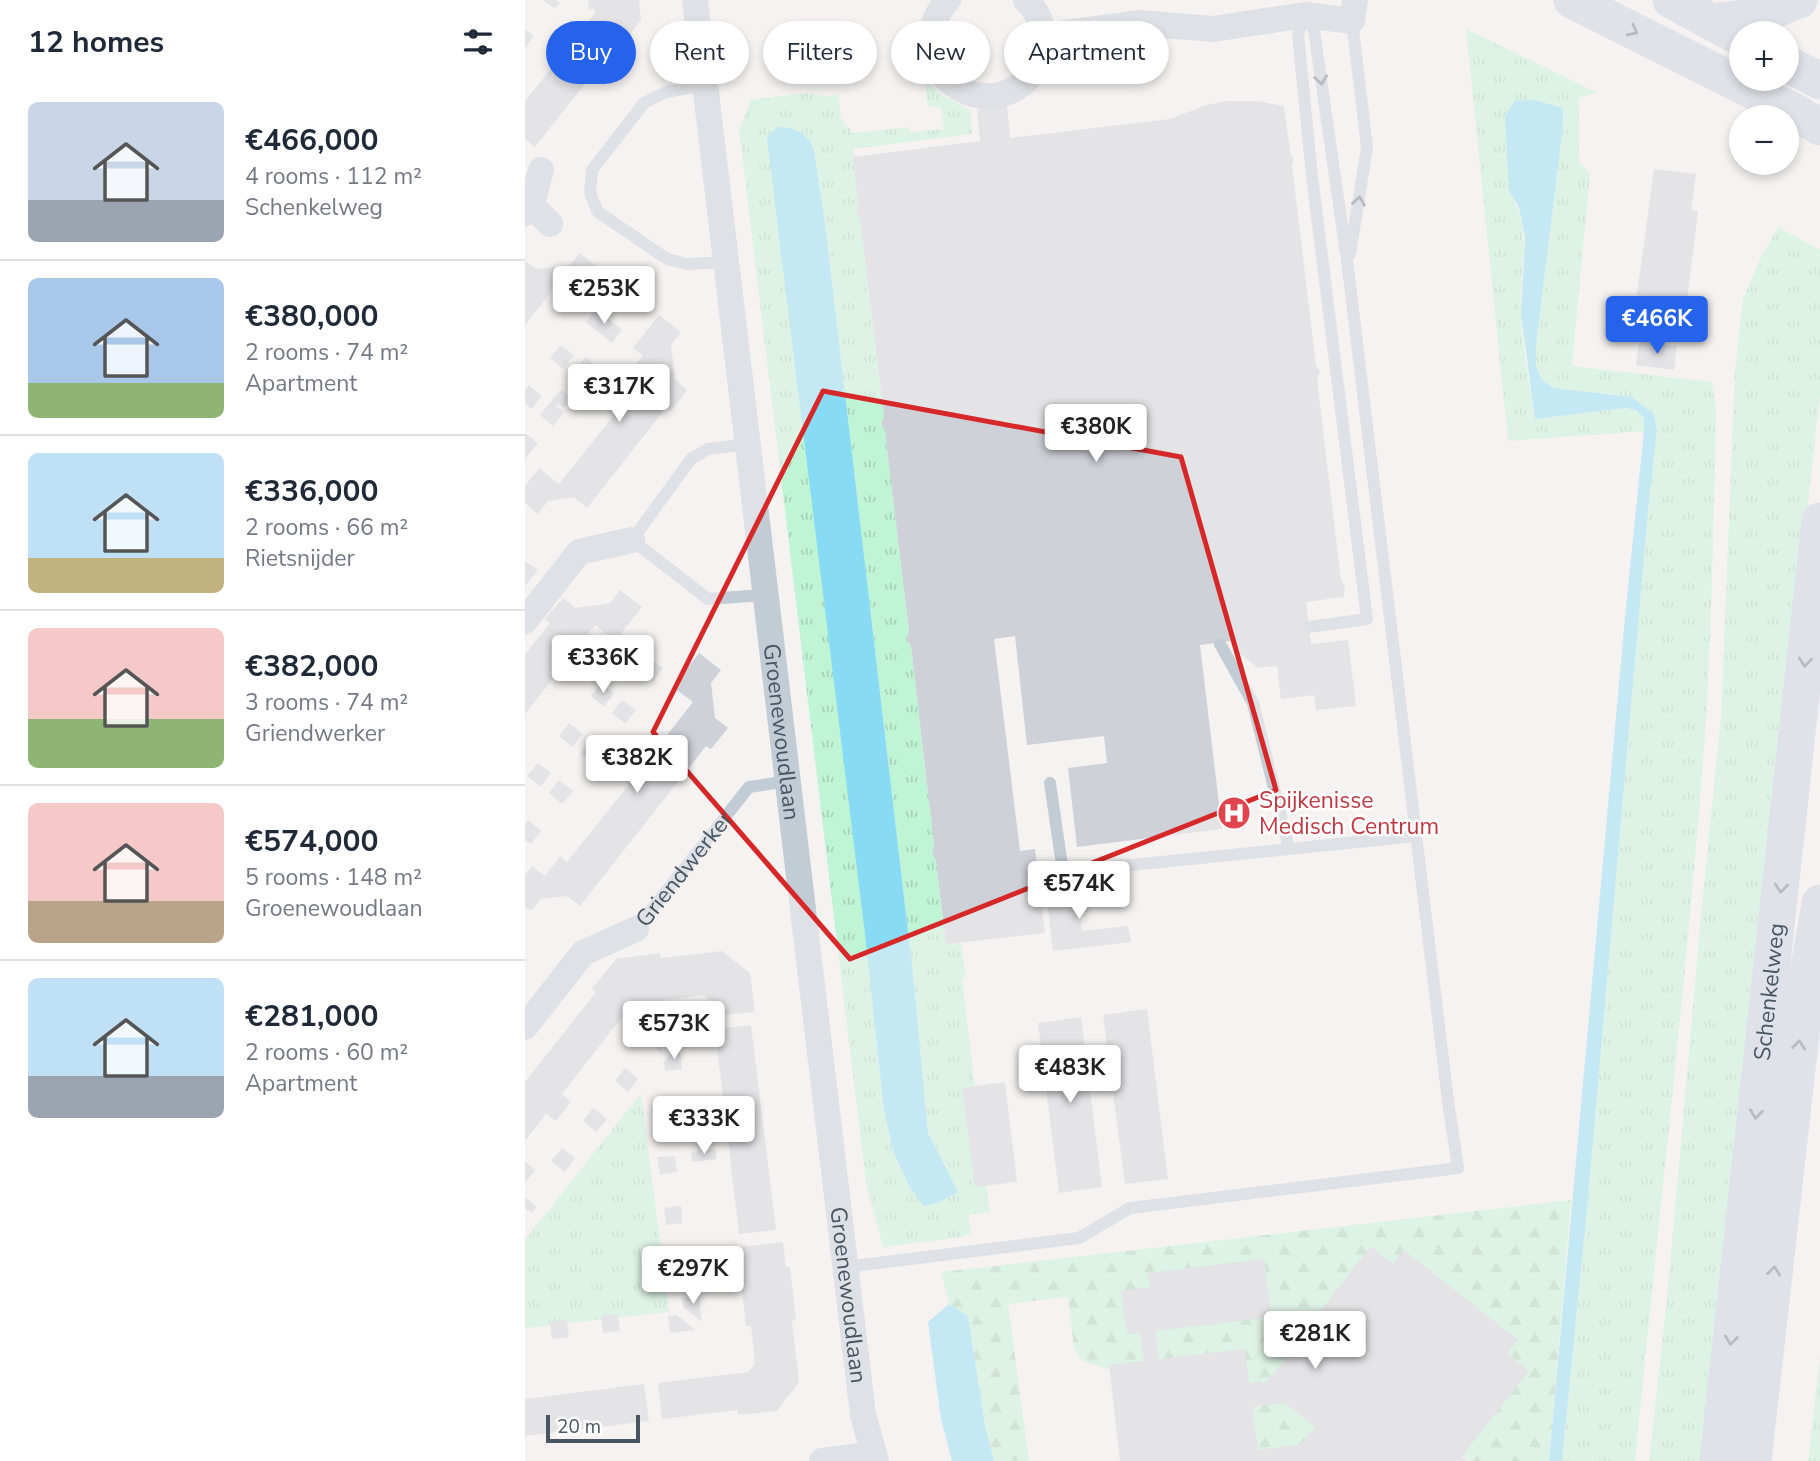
<!DOCTYPE html>
<html lang="en">
<head>
<meta charset="utf-8">
<style>
  :root { --surface:#fff; --page:#f6f6f7; --text:#1f2937; --muted:#747a83; --line:#e0e1e3; --accent:#2563eb }
  body { margin:0; font-family:"Nunito Sans",sans-serif; background:var(--page); color:var(--text); height:100vh; display:flex; flex-direction:column; font-size:26px; white-space:nowrap }
  * { box-sizing:border-box; margin:0 }
  p { font-size:23px; color:var(--muted) }
  .icon { flex:none; width:38px; height:38px; fill:none; stroke:currentColor; stroke-width:2; stroke-linecap:round; stroke-linejoin:round }
  .map { position:relative; flex:1; overflow:hidden }
  .panel { display:flex; flex-direction:column; background:var(--surface); width:525px }
  .panel>* { flex:none }
  .guide { position:absolute; left:21px; top:21px; width:665px; height:63px; display:flex; gap:14px }
  .controls { position:absolute; left:1204px; top:21px; display:grid; gap:14px }
  .controls a { display:grid; place-items:center; width:70px; height:70px; border-radius:50%; background:var(--surface); box-shadow:0 4px 10px #0003; font-size:35px }
  .scale { position:absolute; left:21px; bottom:18px; width:94px; box-sizing:border-box; padding-left:7px; border:4px solid #485562; border-top:0; font-size:19px; line-height:24px; white-space:nowrap; color:#485562; -webkit-text-stroke:5px #fff; paint-order:stroke }
  .price { position:absolute; translate:-50% -60px; padding:0 16px; border-radius:7px; background:#fff; color:#222; font-size:23px; line-height:46px; filter:drop-shadow(0 2px 4px #0008) }
  .price::after { content:''; position:absolute; left:50%; top:42px; width:21px; height:16px; margin-left:-10px; background:inherit; clip-path:polygon(0 0,100% 0,50% 100%) }
  .price.active { background:var(--accent); color:#fff }
  ul { padding:0; list-style:none }
  li { display:flex; align-items:center; gap:21px; height:175px; padding:0 28px }
  li+li { border-top:2px solid var(--line) }
  li span { display:grid; place-items:center; flex:none; width:196px; height:140px; border-radius:10px; color:#555 }
  li>.icon { margin-inline-start:auto }
  span .icon { width:84px; height:84px; fill:#fffc; stroke-width:1 }
  li b { font-size:30px }
  h2 { display:flex; justify-content:space-between; align-items:center; height:84px; padding:0 28px; font-size:30px }
  .chip { padding:0 24px; border-radius:32px; background:var(--surface); box-shadow:0 4px 10px #0003; font-size:24px; line-height:63px }
  .chip.active { background:var(--accent); color:#fff }
  main { display:flex; flex:1; min-height:0 }
  .map>svg:first-child { display:block }
</style>
</head>
<body>
<main>
<section class="panel">
<h2>12 homes<svg class="icon" aria-label="filters" viewBox="0 0 24 24"><path d="M4 7h16M4 17h16"/><circle cx="9" cy="7" r="2"/><circle cx="15" cy="17" r="2"/></svg></h2>
<ul>
<li><span style="background:linear-gradient(#c9d6e8 70%,#9aa5b1 0)"><svg class="icon" aria-label="home" viewBox="0 0 24 24"><path d="M3 11l9-7 9 7M6 9v11h12V9"/></svg></span><div><b>€466,000</b><p>4 rooms · 112 m²</p><p>Schenkelweg</p></div></li>
<li><span style="background:linear-gradient(#a9c7e8 75%,#8fb573 0)"><svg class="icon" aria-label="home" viewBox="0 0 24 24"><path d="M3 11l9-7 9 7M6 9v11h12V9"/></svg></span><div><b>€380,000</b><p>2 rooms · 74 m²</p><p>Apartment</p></div></li>
<li><span style="background:linear-gradient(#bfe0f5 75%,#c2b280 0)"><svg class="icon" aria-label="home" viewBox="0 0 24 24"><path d="M3 11l9-7 9 7M6 9v11h12V9"/></svg></span><div><b>€336,000</b><p>2 rooms · 66 m²</p><p>Rietsnijder</p></div></li>
<li><span style="background:linear-gradient(#f6c9c9 65%,#8fb573 0)"><svg class="icon" aria-label="home" viewBox="0 0 24 24"><path d="M3 11l9-7 9 7M6 9v11h12V9"/></svg></span><div><b>€382,000</b><p>3 rooms · 74 m²</p><p>Griendwerker</p></div></li>
<li><span style="background:linear-gradient(#f6c9c9 70%,#b9a48a 0)"><svg class="icon" aria-label="home" viewBox="0 0 24 24"><path d="M3 11l9-7 9 7M6 9v11h12V9"/></svg></span><div><b>€574,000</b><p>5 rooms · 148 m²</p><p>Groenewoudlaan</p></div></li>
<li><span style="background:linear-gradient(#bfe0f5 70%,#9aa5b1 0)"><svg class="icon" aria-label="home" viewBox="0 0 24 24"><path d="M3 11l9-7 9 7M6 9v11h12V9"/></svg></span><div><b>€281,000</b><p>2 rooms · 60 m²</p><p>Apartment</p></div></li>
</ul>
</section>
<div class="map">
<svg width="1295" height="1461" viewBox="0 0 1295 1461">
  <defs>
    <pattern id="grass-tufts" width="24" height="20" patternUnits="userSpaceOnUse" patternTransform="scale(1.75)"><rect width="24" height="20" fill="#bff4d5"/><path d="M3 7l-1-3M5 7V3M7 7l1-3M15 17l-1-3M17 17v-4M19 17l1-3" fill="none" stroke="#a6d3b9"/></pattern>
    <pattern id="forest-firs" width="22" height="20" patternUnits="userSpaceOnUse" patternTransform="scale(1.75)"><rect width="22" height="20" fill="#bff4d5"/><path d="M5 1l3.5 6h-7zM16 11l3.5 6h-7z" fill="#a6d3b9"/></pattern>
  </defs>
  <rect width="100%" height="100%" fill="#f5f2f2"/>
  <g fill="url(#grass-tufts)" fill-rule="evenodd">
    <path d="M941,29L1073,93L1054,98V161L1065,174L1047,366L1187,382L1191,410C1188,532 1187,654 1177,775C1159,1004 1132,1232 1110,1461H1037L1063,1198L1124,500L1132,430L1129,414L1107,397L1028,388L1017,380L1011,367V345L1038,126V108L984,191C1010,232 993,272 996,317C998,351 1005,385 1010,419L1100,408L1111,410L1119,418V431L983,441Z"/>
    <path d="M400,84H405L414,93L445,110L447,134L328,149L333,203L331,211L335,218L359,417L356,423L360,432L384,630L382,639L386,646L409,844L407,853L411,860L421,944L436,943L441,977L437,978L465,1212L444,1215L446,1234L439,1235L437,1237L358,1247L341,1183L214,129L226,100L281,93L299,96L314,95L316,119L328,133L383,127L385,132L419,129L416,108L403,106ZM287,143L300,223L388,974L403,1133L433,1192L384,1186L368,1151L359,1110L339,926Z"/>
    <path d="M1253,227L1295,250V395L1176,1461H1124L1143,1288L1177,904L1196,717L1210,370L1218,298L1237,255Z"/>
    <path d="M116,1093L144,1312L0,1328V1240Z"/>
    <path d="M1295,1356V1461H1283Z"/>
  </g>
  <path fill="url(#forest-firs)" d="M1046,1200L1024,1461H946L932,1452L792,1424L773,1449L728,1452L714,1350L582,1369L557,1361L549,1348L543,1297L483,1304L504,1461H469L460,1425L443,1316L424,1304L416,1272Z"/>
  <g fill="#88dbf5">
    <path d="M1009,100L1038,108V126L1011,345V367L1017,380L1028,388L1107,397L1129,414L1132,430L1124,500L1063,1198L1037,1461H1024L1100,617L1119,431V418L1111,410L1100,408L1010,419L996,315L1000,238L994,207L984,191L980,115L990,101Z"/>
    <path d="M254,127C271,127 285,135 289,151L300,223L388,974L403,1133L433,1192L415,1202L398,1206L384,1186L368,1151L359,1110L339,926L242,139L246,132Z"/>
    <path d="M424,1304L443,1316L460,1425L469,1461H427L416,1419L403,1322Z"/>
  </g>
  <g fill="#ced1d8" fill-rule="evenodd">
    <path d="M18,0H31L35,3L30,9Z"/>
    <path d="M63,0H114L116,20L93,51L89,47L10,147L0,139V101L70,13L69,9H64Z"/>
    <path d="M0,29L9,36L0,48Z"/>
    <path d="M702,101H731L759,106L765,152L769,160L767,165L791,366L795,372L792,380L816,580L820,587L819,597L781,602L786,644L823,640L831,706L791,710L789,695L756,699L752,666L733,668L707,647L706,641L675,645L697,829L552,847L543,768L582,763L579,736L502,745L490,636L469,639L495,851L510,849L520,933L421,944L411,860L407,853L409,844L386,646L382,639L384,630L360,432L356,423L359,417L335,218L331,211L333,203L328,157L455,141L452,110L482,106L485,138L645,119L681,105Z"/>
    <path d="M1129,169L1171,174L1166,210L1173,211L1162,301L1112,295Z"/>
    <path d="M55,253L76,270L50,303L30,287L0,325V261L11,269L45,265Z"/>
    <path d="M71,309L97,330L87,343L61,322Z"/>
    <path d="M134,315L156,332L146,345L150,379L162,390L146,411L141,408L62,508L49,497L23,501L13,514L0,503V486L14,468L34,484L82,424L113,384L102,376L118,356L108,348Z"/>
    <path d="M1114,341L1152,346L1149,370L1111,365Z"/>
    <path d="M36,345L49,355L38,369L25,358Z"/>
    <path d="M61,357L74,368L60,386L46,375Z"/>
    <path d="M4,385L17,396L7,409L0,404V390Z"/>
    <path d="M36,389L47,398L39,408L34,404L31,407L39,412L28,426L15,415Z"/>
    <path d="M0,433L13,443L0,459Z"/>
    <path d="M0,561L13,570L0,586Z"/>
    <path d="M95,590L117,607L90,641L70,625L0,714V655L25,623L20,619L38,598L50,608L85,603Z"/>
    <path d="M111,647L138,668L127,681L110,667L100,680L87,670L97,657L100,660Z"/>
    <path d="M174,653L196,670L186,683L190,718L203,728L186,749L181,746L55,906L42,896L16,899L6,911L0,907V875L7,866L20,876L35,856L42,862L106,782L97,776L113,756L121,762L168,702L148,687Z"/>
    <path d="M76,683L89,693L79,707L66,696Z"/>
    <path d="M97,700L111,710L100,724L87,713Z"/>
    <path d="M44,723L58,734L47,747L34,736Z"/>
    <path d="M66,740L79,750L69,764L55,753Z"/>
    <path d="M13,763L26,773L16,787L2,776Z"/>
    <path d="M34,780L48,791L37,804L24,793Z"/>
    <path d="M3,820L16,831L6,844L0,840V824Z"/>
    <path d="M575,886L577,903L554,906L557,931L603,926L606,942L528,951L521,893Z"/>
    <path d="M197,951L225,973L230,1012L189,1016L187,1002L178,995L141,1000V1004L114,1008L113,1003H108L37,1094L46,1102L31,1121L21,1114L0,1141V1082L71,992L67,989L91,959L135,953L136,958Z"/>
    <path d="M622,1009L643,1179L600,1184L578,1015Z"/>
    <path d="M556,1017L577,1187L534,1193L513,1023Z"/>
    <path d="M226,1025L251,1230L214,1234L190,1029Z"/>
    <path d="M126,1034L140,1045L135,1052L121,1041Z"/>
    <path d="M154,1044L157,1069L140,1071L139,1062Z"/>
    <path d="M100,1068L113,1079L103,1092L90,1081Z"/>
    <path d="M480,1082L492,1182L450,1187L437,1088Z"/>
    <path d="M144,1105L146,1121L129,1124L127,1107Z"/>
    <path d="M68,1108L82,1119L71,1132L58,1121Z"/>
    <path d="M37,1148L50,1158L40,1172L26,1161Z"/>
    <path d="M190,1149L192,1159L167,1162L166,1152Z"/>
    <path d="M150,1156L152,1172L135,1175L132,1157Z"/>
    <path d="M0,1161L10,1170L0,1183Z"/>
    <path d="M0,1197L12,1207L7,1213L0,1208Z"/>
    <path d="M156,1206L157,1223L141,1225L139,1208Z"/>
    <path d="M258,1242L261,1267H265L268,1294L271,1320L267,1321L274,1382L252,1411L213,1415V1410L137,1419L133,1383L223,1372L230,1363L226,1326H221L218,1299L215,1273L219,1272L216,1247Z"/>
    <path d="M846,1246L868,1264L879,1250L993,1340L982,1353L1004,1371L937,1456L942,1461H595L584,1365L619,1361L615,1333L602,1334L596,1291L625,1287L623,1273L739,1259L746,1317L630,1331L634,1359L720,1349L724,1383L736,1381L739,1384L765,1355L762,1353ZM760,1403L790,1427L776,1444L733,1450L727,1407Z"/>
    <path d="M145,1271H156L158,1290L147,1291Z"/>
    <path d="M174,1296L175,1305L177,1322L158,1307L157,1298Z"/>
    <path d="M93,1314L95,1331L78,1333L76,1316Z"/>
    <path d="M152,1315L170,1330L145,1333L143,1316Z"/>
    <path d="M42,1320L44,1337L27,1339L25,1322Z"/>
    <path d="M119,1384L124,1421L0,1436V1399Z"/>
  </g>
  <g fill="none" stroke-linecap="round" stroke-linejoin="round">
    <g stroke="#c2ccd5" stroke-width="12">
      <path d="M780,15L773,34L787,176L842,619L784,627"/>
      <path d="M179,85L141,92L119,103L67,170L65,193L73,212L142,259L162,264L202,262"/>
      <path d="M825,254L842,147L827,21"/>
      <path d="M222,444L183,449L166,459L107,540L183,599L240,595"/>
      <path d="M695,644L728,703L764,849L891,836"/>
      <path d="M525,783L538,872L764,849"/>
      <path id="s1" d="M111,929L224,787L264,781"/>
      <path d="M321,1267L554,1238L605,1208L933,1168L923,1101L823,268L789,30L780,16"/>
    </g>
    <g stroke="#c2ccd5" stroke-width="26">
      <path id="s2" d="M170,0L338,1415L351,1461"/>
      <path d="M423,0C409,15 403,35 408,55C412,69 421,81 434,88C491,121 548,47 501,0"/>
      <path d="M519,36L615,23L688,29L780,15L827,21L830,0"/>
      <path d="M0,199L25,224"/>
      <path d="M0,213L7,204L16,170"/>
      <path d="M0,621L54,552L107,540"/>
      <path d="M0,1027L58,953L111,929"/>
      <path d="M297,1461L349,1454"/>
    </g>
    <g stroke="#c4cfdc" stroke-width="37">
      <path d="M1047,0L1268,111L1295,127"/>
      <path d="M1146,0L1209,34"/>
      <path d="M1187,22L1235,16L1274,0"/>
      <path d="M1262,64L1295,81"/>
      <path id="s3" d="M1193,1461L1295,521"/>
      <path d="M1228,1461L1282,980L1295,903"/>
    </g>
  </g>
  <defs><path id="oneway-chevron" d="M-2-3.5L2.5 0L-2 3.5" fill="none" stroke-width="1.6" stroke-linecap="round" stroke-linejoin="round" transform="scale(1.75)"/></defs>
  <g stroke="#6d7a87">
    <use href="#oneway-chevron" transform="translate(1108 31) rotate(27)"/>
    <use href="#oneway-chevron" transform="translate(1280 662) rotate(96)"/>
    <use href="#oneway-chevron" transform="translate(1256 888) rotate(96)"/>
    <use href="#oneway-chevron" transform="translate(1274 1045) rotate(-84)"/>
    <use href="#oneway-chevron" transform="translate(1231 1114) rotate(97)"/>
    <use href="#oneway-chevron" transform="translate(1249 1271) rotate(-84)"/>
    <use href="#oneway-chevron" transform="translate(1206 1340) rotate(96)"/>
  </g>
  <g stroke="#6d7984">
    <use href="#oneway-chevron" transform="translate(796 80) rotate(82)"/>
    <use href="#oneway-chevron" transform="translate(834 201) rotate(-81)"/>
  </g>
  <path d="M0 0H1295V1461H0ZM298,391L656,457L751,790L325,959L128,732Z" fill="#f5f2f2" fill-opacity=".55" fill-rule="evenodd"/>
  <path fill="none" stroke="#d62828" stroke-width="5" stroke-linejoin="round" d="M298,391L656,457L751,790L325,959L128,732Z"/>
  <defs>
    <symbol id="hospital-disc" viewBox="-11 -11 22 22"><circle r="9.5" fill="#e0444e" stroke="#fff"/><path d="M-5-5h3v3.5h4V-5h3V5h-3V1.5h-4V5h-3Z" fill="#fff"/></symbol>
  </defs>
  <g fill-rule="evenodd">
    <use href="#hospital-disc" x="690" y="794" width="38" height="38"/>
  </g>
  <g text-anchor="middle" dominant-baseline="central" stroke-width="5" stroke-linejoin="round" paint-order="stroke">
    <g font-size="23" fill="#485562" stroke="#fff">
      <text stroke="none"><textPath href="#s2" startOffset="737">Groenewoudlaan</textPath></text>
      <text stroke="none"><textPath href="#s1" startOffset="77">Griendwerker</textPath></text>
      <text stroke="none"><textPath href="#s3" startOffset="472">Schenkelweg</textPath></text>
      <text stroke="none"><textPath href="#s2" startOffset="1304">Groenewoudlaan</textPath></text>
    </g>
    <g font-size="23" fill="#be3a42" stroke="#fff" text-anchor="start">
      <text x="734" y="800">Spijkenisse<tspan x="734" dy="26">Medisch Centrum</tspan></text>
    </g>
  </g>
</svg>
<div class="controls">
<a>+</a>
<a>−</a>
</div>
<div class="scale">20 m</div>
<b class="price" style="left:79px;top:326px">€253K</b>
<b class="price active" style="left:1132px;top:356px">€466K</b>
<b class="price" style="left:94px;top:424px">€317K</b>
<b class="price" style="left:571px;top:464px">€380K</b>
<b class="price" style="left:78px;top:695px">€336K</b>
<b class="price" style="left:112px;top:795px">€382K</b>
<b class="price" style="left:554px;top:921px">€574K</b>
<b class="price" style="left:149px;top:1061px">€573K</b>
<b class="price" style="left:545px;top:1105px">€483K</b>
<b class="price" style="left:179px;top:1156px">€333K</b>
<b class="price" style="left:168px;top:1306px">€297K</b>
<b class="price" style="left:790px;top:1371px">€281K</b>
<div class="guide">
<a class="chip active">Buy</a>
<a class="chip">Rent</a>
<a class="chip">Filters</a>
<a class="chip">New</a>
<a class="chip">Apartment</a>
</div>
</div>
</main>
</body>
</html>
